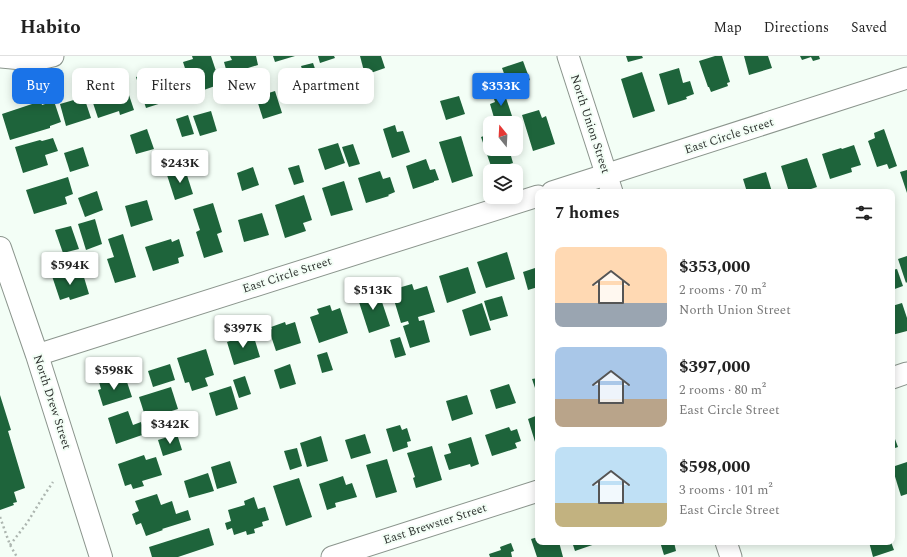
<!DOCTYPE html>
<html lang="en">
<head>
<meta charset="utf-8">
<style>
  :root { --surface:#fff; --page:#f6f6f6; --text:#222; --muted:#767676; --line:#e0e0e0; --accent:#1a73e8 }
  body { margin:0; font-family:Spectral,serif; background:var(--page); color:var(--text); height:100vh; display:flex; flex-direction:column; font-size:15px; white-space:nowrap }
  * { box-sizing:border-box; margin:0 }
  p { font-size:13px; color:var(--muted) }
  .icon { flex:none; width:22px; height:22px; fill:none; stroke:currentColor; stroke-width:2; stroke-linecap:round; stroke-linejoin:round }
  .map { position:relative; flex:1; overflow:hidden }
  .details { position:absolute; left:535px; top:133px; width:360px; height:356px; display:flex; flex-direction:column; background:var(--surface); border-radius:8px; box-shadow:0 2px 10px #0003 }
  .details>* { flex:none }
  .hud { position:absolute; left:12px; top:12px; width:380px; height:36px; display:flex; gap:8px }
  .needle { width:26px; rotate:342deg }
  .tools { position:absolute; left:483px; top:60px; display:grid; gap:8px }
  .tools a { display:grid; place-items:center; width:40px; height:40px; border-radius:8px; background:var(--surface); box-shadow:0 2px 10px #0003; font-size:20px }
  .price { position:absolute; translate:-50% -34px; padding:0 9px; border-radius:4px; background:#fff; color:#222; font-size:13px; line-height:26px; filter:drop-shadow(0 1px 2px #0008) }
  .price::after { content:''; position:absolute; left:50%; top:24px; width:12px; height:9px; margin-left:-6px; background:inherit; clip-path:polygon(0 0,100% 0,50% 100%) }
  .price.on { background:var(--accent); color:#fff }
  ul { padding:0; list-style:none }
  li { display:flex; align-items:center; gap:12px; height:100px; padding:0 20px }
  li span { display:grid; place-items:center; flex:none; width:112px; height:80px; border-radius:8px; color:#555 }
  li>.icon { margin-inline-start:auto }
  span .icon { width:48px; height:48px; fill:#fffc; stroke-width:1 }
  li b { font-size:17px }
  h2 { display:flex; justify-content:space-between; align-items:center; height:48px; padding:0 20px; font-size:17px }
  .chip { padding:0 14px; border-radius:8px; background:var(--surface); box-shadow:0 2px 10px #0003; font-size:14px; line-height:36px }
  .chip.on { background:var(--accent); color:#fff }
  header { display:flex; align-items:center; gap:24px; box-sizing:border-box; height:56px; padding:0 20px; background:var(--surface); border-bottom:1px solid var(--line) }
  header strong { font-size:19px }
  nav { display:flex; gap:22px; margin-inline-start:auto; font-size:14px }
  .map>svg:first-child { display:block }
</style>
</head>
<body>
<header>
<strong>Habito</strong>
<nav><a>Map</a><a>Directions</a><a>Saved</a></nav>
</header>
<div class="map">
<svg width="907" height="501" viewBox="0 0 907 501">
  <rect width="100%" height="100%" fill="#f3fef6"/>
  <g fill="#1e643b">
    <path d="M192,0H211L218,21L213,23L215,30L201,35L199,28L191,31L183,6L193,3Z"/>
    <path d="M230,0H256L258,9L248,12L254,32L237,37L231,15L227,17L224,6L232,4Z"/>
    <path d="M273,0H295L275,6Z"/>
    <path d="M318,0H334L335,2L320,7Z"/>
    <path d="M360,0H381L385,12L365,19Z"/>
    <path d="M626,0H642L643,2L628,6Z"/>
    <path d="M715,0H722L730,26L727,27L728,30L711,36L709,31H708L699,5Z"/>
    <path d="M744,0H768L772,12L749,19Z"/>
    <path d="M800,0H819L820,3L813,5L811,1L802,4Z"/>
    <path d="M523,5L530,24L509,31L502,12Z"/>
    <path d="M313,7L319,24L307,28L301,10Z"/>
    <path d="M679,12L683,27L690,25L694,38L686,41L687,43L668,49L659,18Z"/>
    <path d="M153,13L154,15L161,13L171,44L146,52L136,21L145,18L144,15Z"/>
    <path d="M642,16L655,55L633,62L621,23Z"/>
    <path d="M124,24L134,54L120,59L119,55L98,62L89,35L91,34L90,30L97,28L99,32Z"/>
    <path d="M275,35L282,57L263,63L256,41Z"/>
    <path d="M504,36L512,60L495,65L490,48L495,46L493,40Z"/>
    <path d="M459,40L465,58L446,64L440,45Z"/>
    <path d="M84,41L91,62L66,70L60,48Z"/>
    <path d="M41,45L42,49L54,45L61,66L50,70V72L10,84L2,58Z"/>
    <path d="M539,54L542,62L546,60L555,88L533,95L522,59Z"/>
    <path d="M211,55L217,75L200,80L193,60Z"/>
    <path d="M188,59L194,78L182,81L176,63Z"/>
    <path d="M395,69L397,76L403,75L410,96L392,102L383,73Z"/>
    <path d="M147,73L154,93L136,98L130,79Z"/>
    <path d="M884,73L897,110L889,113L887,108L877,111L868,85L875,82L874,77Z"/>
    <path d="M490,78V93H509L513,107L492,113L481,81Z"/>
    <path d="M461,80L473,120L452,127L439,86Z"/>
    <path d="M53,82L58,95L45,99L48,109L23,117L15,91L40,84L42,85Z"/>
    <path d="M338,87L345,107L325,114L318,93Z"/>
    <path d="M353,88L360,108L349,111L342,91Z"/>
    <path d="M854,89L861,109L851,112L852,116L830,123L822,98L841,92L842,93Z"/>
    <path d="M83,91L89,110L70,116L64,97Z"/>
    <path d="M807,102L817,131L808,134V136H789L781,110Z"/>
    <path d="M426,103L430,114L435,113L439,124L434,125V126L413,133L406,110Z"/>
    <path d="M299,109L304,126L294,129L288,112Z"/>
    <path d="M253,111L259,129L242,135L237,117Z"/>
    <path d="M185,113L193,138L175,144L167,119Z"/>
    <path d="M907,114V137L900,116Z"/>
    <path d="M380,115L383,123L390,121L395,136L388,139L389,140L366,147L358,122Z"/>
    <path d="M766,116L772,136H747L743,123Z"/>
    <path d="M68,121L73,138L65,141L67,148L34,158L26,134Z"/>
    <path d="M344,125L353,154L331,160L322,132Z"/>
    <path d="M97,135L103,154L85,161L78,142Z"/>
    <path d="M304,139L312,164L303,167L306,175L285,182L275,149Z"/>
    <path d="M147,144L153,164L131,171L125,150Z"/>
    <path d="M213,147L222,176L217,178L223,196L204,202L196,176L200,174L193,153Z"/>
    <path d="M262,157L269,179L244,186L238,164Z"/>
    <path d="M95,163L102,188L86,194L78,168Z"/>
    <path d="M71,170L79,193L63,197L55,174Z"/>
    <path d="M123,178L136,221L115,227L107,203L114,201L108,183Z"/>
    <path d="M171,183L172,186L179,183L184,200L178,202L179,207L153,215L145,191Z"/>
    <path d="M507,196L515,223L486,232L477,206Z"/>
    <path d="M907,200V226L906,227L898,203Z"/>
    <path d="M468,211L476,237L447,247L439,220Z"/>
    <path d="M538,211V231L528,234L523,216Z"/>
    <path d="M897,213L903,230L892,234V214Z"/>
    <path d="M69,214L72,222L83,218L89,238L70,244L69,241L60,244L52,220Z"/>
    <path d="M412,228L414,234L427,230L435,256L418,261L419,265L424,264L430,286L410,292L403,270L409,268L408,265L401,267L391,234Z"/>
    <path d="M378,234L390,270L369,277L357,240Z"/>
    <path d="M502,240L508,260L490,265L484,245Z"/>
    <path d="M482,247L491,274L470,280L462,254Z"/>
    <path d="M902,247L907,262V275L892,279V250Z"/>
    <path d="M330,249L332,255L340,252L348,277L319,287L310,261L319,258L317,253Z"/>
    <path d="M285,266L286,269L295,266L301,287L276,295L269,274L272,273L271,271Z"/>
    <path d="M243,278L244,280L253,278L260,301L234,309L227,286L236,283L235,280Z"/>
    <path d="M400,281L406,299L395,302L390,284Z"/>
    <path d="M206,293L214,319L205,322L208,330L192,335L189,326L185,327L177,302Z"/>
    <path d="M327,296L333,314L322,317L317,299Z"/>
    <path d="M170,308L175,324L153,331L148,315Z"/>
    <path d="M290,308L296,328L280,333L274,314Z"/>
    <path d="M121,319L124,326H127L132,341L103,350L98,334L101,333L99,326Z"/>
    <path d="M245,320L251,338L239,342L233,324Z"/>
    <path d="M538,322V341L532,323Z"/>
    <path d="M509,328L516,347L496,353L490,334Z"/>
    <path d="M231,330L238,353L216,360L209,337Z"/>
    <path d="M171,331L178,353L146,363L139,341Z"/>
    <path d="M0,339L11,374L8,375L25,432L14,436L17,446L13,447L14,449L0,454Z"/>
    <path d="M467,339L473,358L452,365L446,345Z"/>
    <path d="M128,355L133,369L141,366L145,378L116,388L108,362Z"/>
    <path d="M538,359V389H536L528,363Z"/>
    <path d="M400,369L402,374L407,372L411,385L407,386L408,391L393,396L386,373Z"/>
    <path d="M509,371L511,375L517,373L521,385L515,387L517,392L492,400L485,379Z"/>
    <path d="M892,375L898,391L892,393Z"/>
    <path d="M177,378L182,394L163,400L158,384Z"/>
    <path d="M365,378L371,397L351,403L345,384Z"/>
    <path d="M321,380L328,405L307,411L300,387Z"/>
    <path d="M471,381L479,408L471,411L470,408L449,414L444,399L451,397L448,388Z"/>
    <path d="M432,390L442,424L416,432L413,422L415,421L407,397Z"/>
    <path d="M297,392L302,410L290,414L284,395Z"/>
    <path d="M144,399L146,404L156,401L162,419L142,425L144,430L133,433L131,428L125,430L118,408Z"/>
    <path d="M387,403L397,436L376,442L366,409Z"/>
    <path d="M230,405L237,427L217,433L211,411Z"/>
    <path d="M907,406V438L901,440L892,411Z"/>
    <path d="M208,417L214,435L189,442L184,425Z"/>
    <path d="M343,420L346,429L352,427L357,441L335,447L336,451L327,454L319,428Z"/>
    <path d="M299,422L312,461L286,470L273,430Z"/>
    <path d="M157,438L161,449L172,445L176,458L188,454L191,464L162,473L163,474L146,480L141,467L136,469L132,458L139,455L135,445Z"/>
    <path d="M254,441L258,453L265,451L269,464L262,466L263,470L254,473L255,477L247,479L246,475L234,479L232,472L227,474L225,467L231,465L228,454L245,449L244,445Z"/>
    <path d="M209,472L214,489L178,501H152L149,491Z"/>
    <path d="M538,481V486H559L563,501H537L531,483Z"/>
    <path d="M572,486H601L575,495Z"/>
    <path d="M660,486H674L676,495L664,499Z"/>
    <path d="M869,486H891L894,494L873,501Z"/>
    <path d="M511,487L514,495L511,496L512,501H490L489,498L501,494L500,491Z"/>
  </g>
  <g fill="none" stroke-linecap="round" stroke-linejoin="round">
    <defs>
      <g id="minor">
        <path d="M568,0L612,136"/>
        <path d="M0,1C18,3 35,5 53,0"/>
        <path d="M552,136L907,22"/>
        <path d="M37,299L538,140"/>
        <path d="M892,322L907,317"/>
        <path d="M726,486L731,501"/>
        <path d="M332,501L538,435"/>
      </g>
      <path id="tertiary" d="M0,192L37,299L101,501"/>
    </defs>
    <use href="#minor" stroke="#8b958d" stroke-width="23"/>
    <use href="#tertiary" stroke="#8b958d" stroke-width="24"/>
    <g stroke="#adb6b0" stroke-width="2.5" stroke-dasharray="2 3" stroke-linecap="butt">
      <path d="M0,461L10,489L17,501"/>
      <path d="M10,489L27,467L43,441L53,426"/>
    </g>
    <use href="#minor" stroke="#fff" stroke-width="21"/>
    <use href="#tertiary" stroke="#fff" stroke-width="22"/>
  </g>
  <g text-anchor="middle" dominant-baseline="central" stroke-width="4" stroke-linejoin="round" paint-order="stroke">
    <g font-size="12" fill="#2c302d" stroke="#f3fef6">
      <text transform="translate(590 68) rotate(72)">North Union Street</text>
      <text transform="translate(729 80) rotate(-18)">East Circle Street</text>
      <text transform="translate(287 219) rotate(-18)">East Circle Street</text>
      <text transform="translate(52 346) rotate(72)">North Drew Street</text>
      <text transform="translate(435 468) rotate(-18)">East Brewster Street</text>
    </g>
  </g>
</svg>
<div class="tools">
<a><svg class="needle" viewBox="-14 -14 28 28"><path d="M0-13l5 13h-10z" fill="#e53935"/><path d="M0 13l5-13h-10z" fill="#767676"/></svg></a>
<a><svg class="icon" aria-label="layers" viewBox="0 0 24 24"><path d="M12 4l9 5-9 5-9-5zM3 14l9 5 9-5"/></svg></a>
</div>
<b class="price on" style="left:501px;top:51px">$353K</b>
<b class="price" style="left:180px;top:128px">$243K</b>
<b class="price" style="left:70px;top:230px">$594K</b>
<b class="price" style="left:373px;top:255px">$513K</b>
<b class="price" style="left:243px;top:293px">$397K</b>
<b class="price" style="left:114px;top:335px">$598K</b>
<b class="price" style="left:170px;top:389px">$342K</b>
<div class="hud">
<a class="chip on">Buy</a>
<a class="chip">Rent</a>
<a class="chip">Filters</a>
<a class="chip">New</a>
<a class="chip">Apartment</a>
</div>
<section class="details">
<h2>7 homes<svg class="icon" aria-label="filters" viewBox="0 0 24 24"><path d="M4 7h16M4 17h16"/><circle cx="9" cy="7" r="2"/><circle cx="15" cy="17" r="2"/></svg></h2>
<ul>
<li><span style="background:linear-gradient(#ffd9b3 70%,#9aa5b1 0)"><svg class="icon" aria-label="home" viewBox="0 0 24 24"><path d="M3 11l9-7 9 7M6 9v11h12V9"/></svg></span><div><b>$353,000</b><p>2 rooms · 70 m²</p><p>North Union Street</p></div></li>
<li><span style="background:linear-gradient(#a9c7e8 65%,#b9a48a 0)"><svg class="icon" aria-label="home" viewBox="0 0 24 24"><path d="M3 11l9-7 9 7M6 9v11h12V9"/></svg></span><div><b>$397,000</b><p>2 rooms · 80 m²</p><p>East Circle Street</p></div></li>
<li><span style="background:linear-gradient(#bfe0f5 70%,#c2b280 0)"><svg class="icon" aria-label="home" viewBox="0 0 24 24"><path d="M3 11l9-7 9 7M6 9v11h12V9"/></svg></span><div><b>$598,000</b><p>3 rooms · 101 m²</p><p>East Circle Street</p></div></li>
</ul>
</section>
</div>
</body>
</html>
